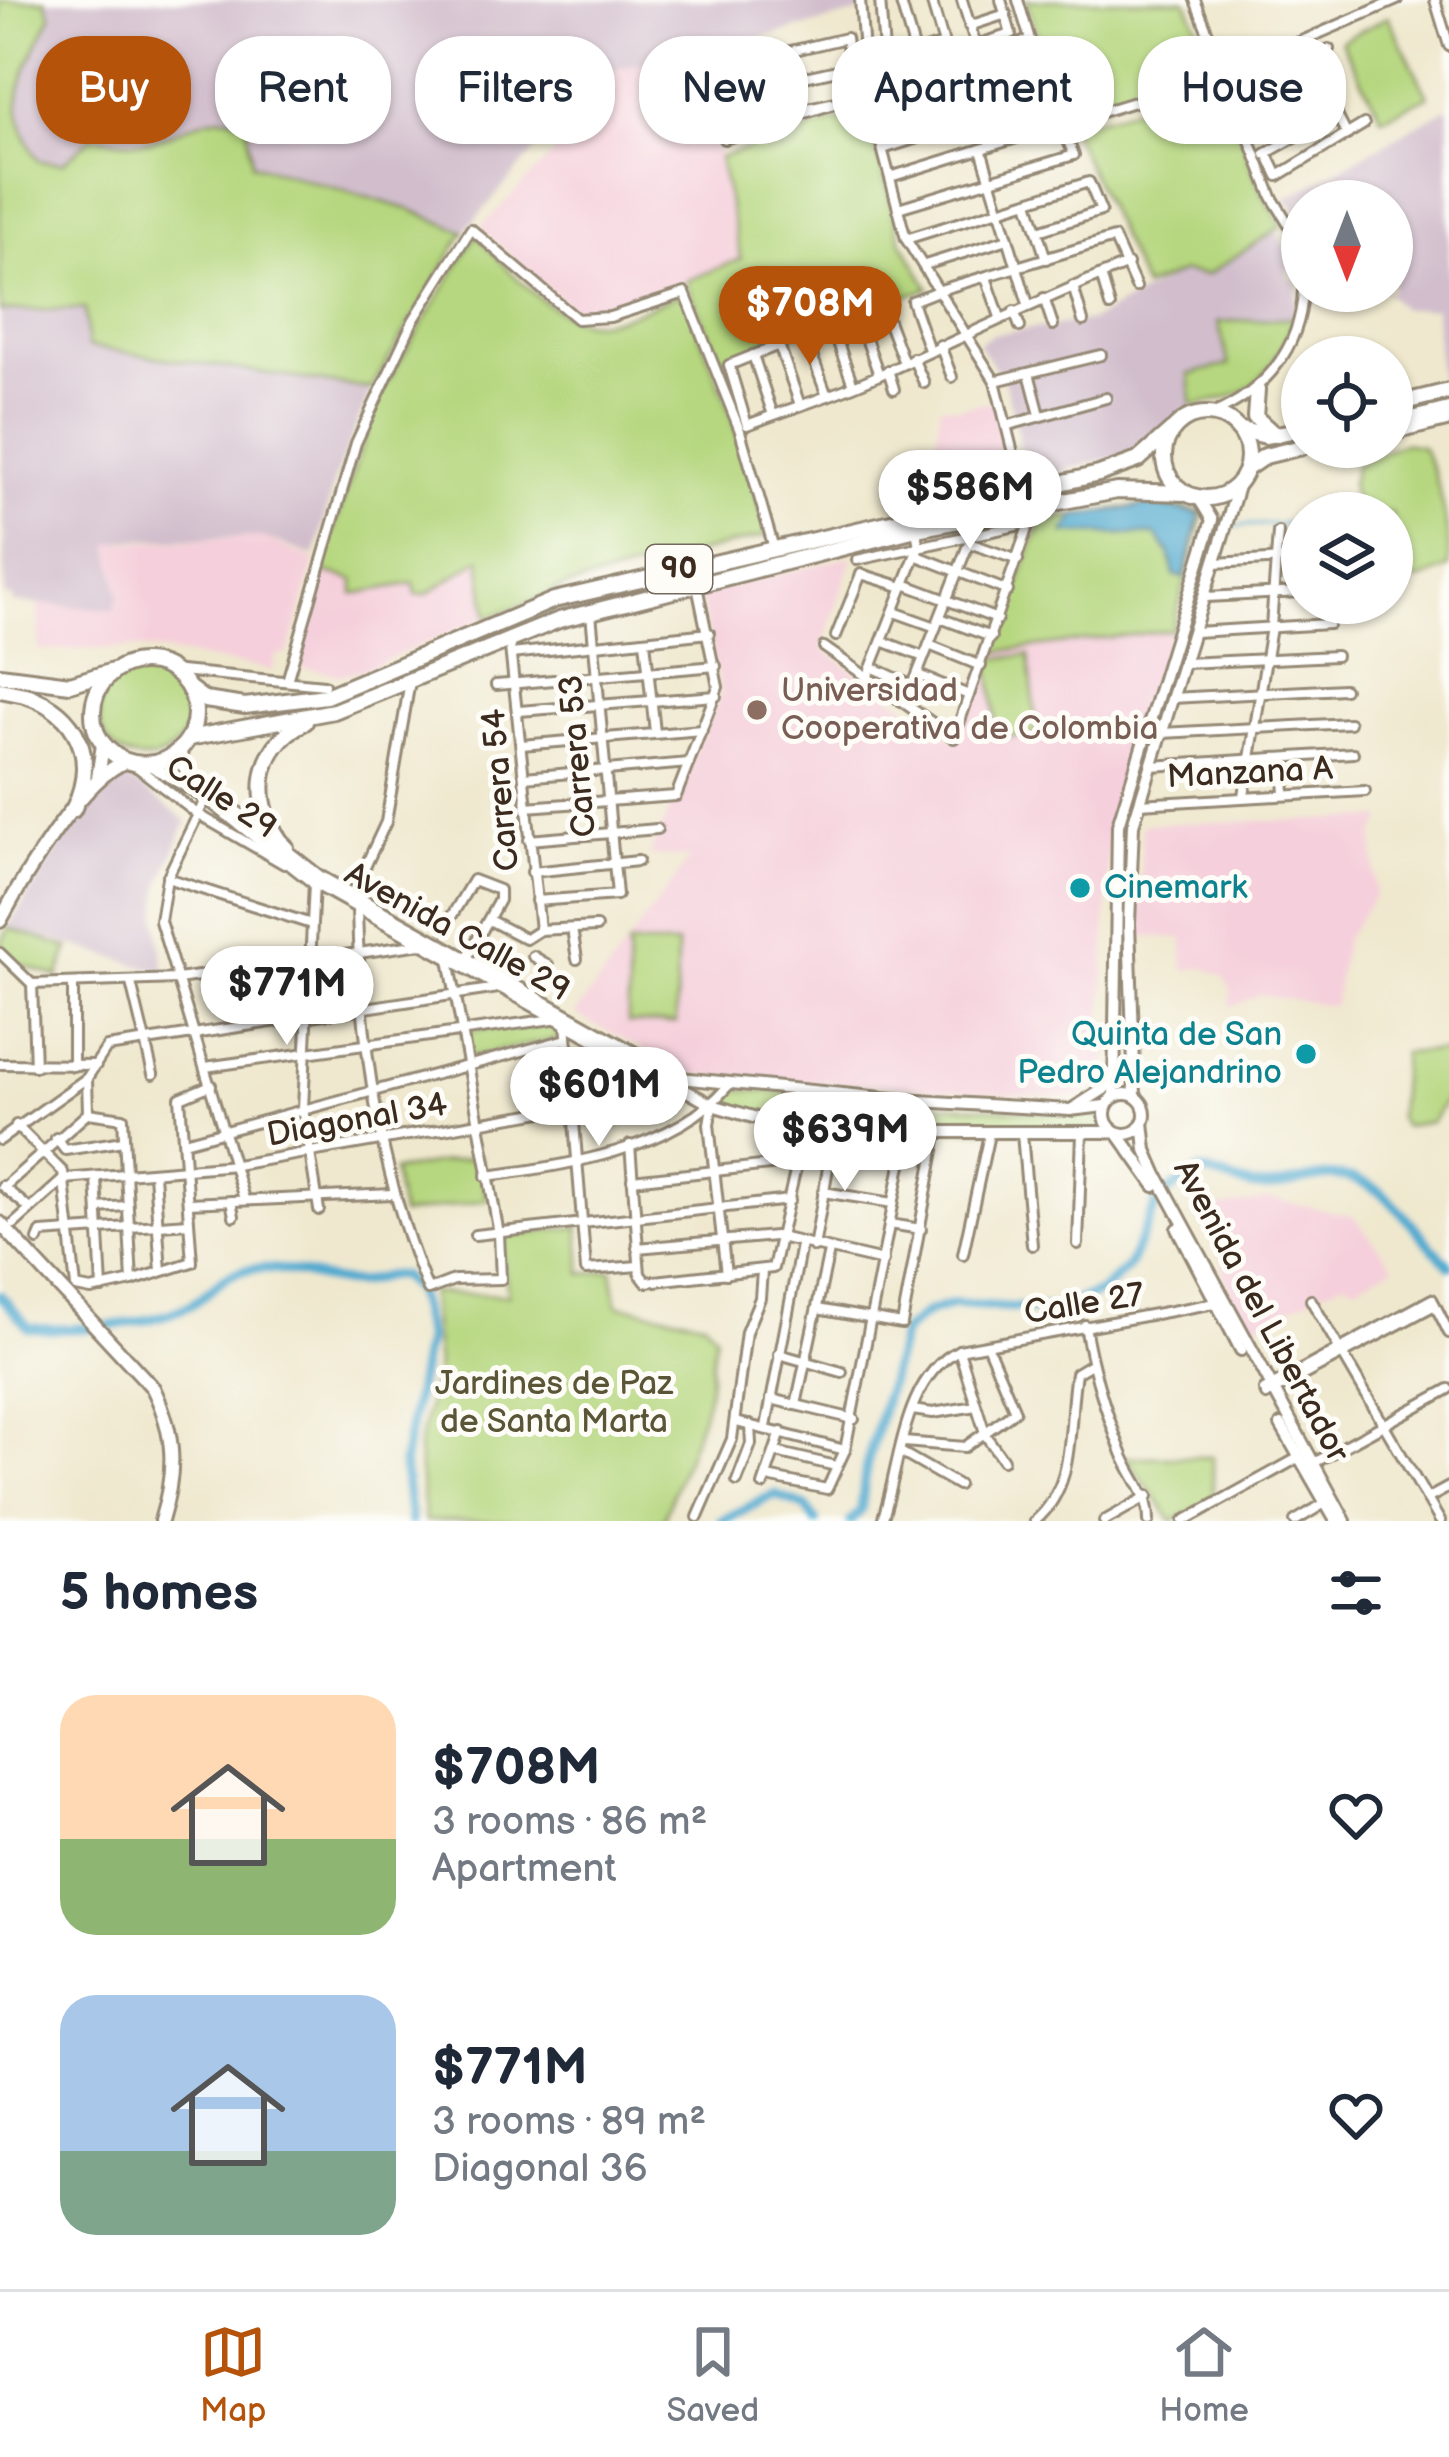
<!DOCTYPE html>
<html lang="en">
<head>
<meta charset="utf-8">
<style>
  :root { --surface:#fff; --page:#f6f6f7; --text:#1f2937; --muted:#747a83; --line:#e0e1e3; --accent:#b45309 }
  body { margin:0; font-family:"Balsamiq Sans",sans-serif; background:var(--page); color:var(--text); height:100vh; display:flex; flex-direction:column; font-size:45px; white-space:nowrap }
  * { box-sizing:border-box; margin:0 }
  p { font-size:39px; color:var(--muted) }
  .icon { flex:none; width:66px; height:66px; fill:none; stroke:currentColor; stroke-width:2; stroke-linecap:round; stroke-linejoin:round }
  .map { position:relative; height:1521px; overflow:hidden }
  .sheet { display:flex; flex-direction:column; background:var(--surface); flex:1 }
  .sheet>* { flex:none }
  .top-card { position:absolute; left:36px; top:36px; width:1377px; height:108px; display:flex; gap:24px }
  .needle { width:78px; rotate:180deg }
  .fabs { position:absolute; left:1281px; top:180px; display:grid; gap:24px }
  .fabs a { display:grid; place-items:center; width:132px; height:132px; border-radius:50%; background:var(--surface); box-shadow:0 3px 9px #0004; font-size:60px }
  .price { position:absolute; translate:-50% -102px; padding:0 27px; border-radius:42px; background:#fff; color:#222; font-size:39px; line-height:78px; filter:drop-shadow(0 3px 6px #0008) }
  .price::after { content:''; position:absolute; left:50%; top:72px; width:36px; height:27px; margin-left:-18px; background:inherit; clip-path:polygon(0 0,100% 0,50% 100%) }
  .price.active { background:var(--accent); color:#fff }
  ul { padding:0; list-style:none }
  li { display:flex; align-items:center; gap:36px; height:300px; padding:0 60px }
  li span { display:grid; place-items:center; flex:none; width:336px; height:240px; border-radius:36px; color:#555 }
  li>.icon { margin-inline-start:auto }
  span .icon { width:144px; height:144px; fill:#fffc; stroke-width:1 }
  li b { font-size:51px }
  h2 { display:flex; justify-content:space-between; align-items:center; height:144px; padding:0 60px; font-size:51px }
  .tag { padding:0 42px; border-radius:48px; background:var(--surface); box-shadow:0 3px 9px #0004; font-size:42px; line-height:108px }
  .tag.active { background:var(--accent); color:#fff }
  .tab-bar { display:flex; justify-content:space-around; align-items:center; height:168px; border-top:3px solid var(--line); background:var(--surface); font-size:33px; color:var(--muted) }
  .tab-bar a { display:grid; justify-items:center; gap:6px }
  .tab-bar .active { color:var(--accent) }
  .map>svg:first-child { display:block }
</style>
</head>
<body>
<div class="map">
<svg width="1449" height="1521" viewBox="0 0 1449 1521">
  <rect width="100%" height="100%" fill="#fdfcf7"/>
  <filter id="ink" filterUnits="userSpaceOnUse"><feTurbulence type="fractalNoise" baseFrequency=".00833" numOctaves="2"/><feDisplacementMap in="SourceGraphic" scale="24" xChannelSelector="R" yChannelSelector="G"/><feConvolveMatrix kernelMatrix="1 2 1 2 8 2 1 2 1" color-interpolation-filters="sRGB"/></filter>
  <filter id="wash" filterUnits="userSpaceOnUse"><feTurbulence type="fractalNoise" baseFrequency=".004" numOctaves="4" result="noise"/><feDisplacementMap in="SourceGraphic" scale="48" xChannelSelector="R" yChannelSelector="G"/><feGaussianBlur stdDeviation="2.7" result="paint"/><feColorMatrix in="noise" values="0 0 0 0 0 0 0 0 0 0 0 0 0 0 0 0 0 1.4 0 .05"/><feComposite in="paint" operator="in"/></filter>
  <g filter="url(#wash)">
    <rect width="100%" height="100%" fill="#efe8ce"/>
    <g fill="#f5cfdb">
      <path d="M696,49L741,259L591,317L576,312L480,228L584,122L609,71Z"/>
      <path d="M997,400L1009,454L1001,455V461H935L940,405L960,408Z"/>
      <path d="M262,537L315,560L288,654L276,655L273,670L139,648L39,651L38,603L114,609L119,596L109,543Z"/>
      <path d="M853,556L822,649L955,740L989,652L1172,630L1134,736L1109,833L1103,1021L1108,1024L1107,1069L1098,1085L1080,1098L696,1075L575,1015L690,858L649,856L721,693L700,594Z"/>
      <path d="M481,559L486,617L366,669L341,675L299,667L320,571L354,580V593L414,582L417,595L428,594Z"/>
      <path d="M1384,818L1374,835L1375,895L1345,939L1334,1006L1260,995L1230,1007L1231,989L1223,976L1205,968L1184,970L1183,938L1140,936L1142,824Z"/>
      <path d="M1271,1199L1353,1216L1394,1266L1356,1286L1344,1281L1243,1331L1230,1303L1221,1258L1207,1231L1209,1209Z"/>
    </g>
    <g fill="#d1bdcc">
      <path d="M45,0H863V12L697,54L695,50L609,71L602,68L573,128L540,145L464,232L411,210L252,164L247,122L215,116L151,140L92,137L63,163L39,161L11,118V94L51,16Z"/>
      <path d="M1449,107V376L1439,378L1435,308L1402,309L1386,292L1368,291H1392V201H1302V231L1299,214L1285,199Z"/>
      <path d="M1277,231L1283,244L1289,245L1293,268L1287,269L1288,279L1297,280L1295,318L1219,336L1229,365L1190,374L1192,405L1135,452L1042,476L1028,474L1005,383L978,343L993,334L1090,321L1182,272L1207,275Z"/>
      <path d="M86,309L89,347L371,389L335,477L315,556L262,537L130,540L109,544L119,596L114,609L13,603V597H5L0,311Z"/>
      <path d="M118,771L187,821L160,885L157,917L165,972L8,927L68,834Z"/>
    </g>
    <g fill="#b6d77f" stroke="#78804e" stroke-width="3">
      <path d="M0,0H45L51,16C24,73 0,104 39,161L63,163L92,137C108,138 127,143 142,142C182,138 204,105 247,122L252,164L411,210L464,232L371,389L88,347L85,309L0,311Z"/>
      <path d="M1026,0H1186L1217,69L1065,116Z"/>
      <path d="M1388,17L1428,96L1382,118L1341,41Z"/>
      <path d="M1221,83L1260,189L1282,226L1207,275L1182,272L1144,288L1070,127Z"/>
      <path d="M866,112L901,240L929,288L721,360L686,281L741,259L719,158Z"/>
      <path d="M476,235C505,265 553,325 597,322C624,320 653,304 678,295L685,298L729,408L769,535L565,587L488,618L480,559L427,594L416,595L414,583L354,594V580L320,571L378,398Z"/>
      <path d="M1295,318C1268,377 1258,396 1192,405L1189,374L1229,365L1218,322Z"/>
      <path d="M1403,443L1422,447C1441,483 1449,526 1449,567L1421,580H1392V513H1359L1351,485L1355,466Z"/>
      <path d="M1158,503L1204,512L1172,630L994,652L1042,520Z"/>
      <path d="M1029,655L1037,734L998,738L989,659Z"/>
      <circle cx="144" cy="714" r="45"/>
      <path d="M8,928L69,948L58,977L14,962L1,943Z"/>
      <path d="M628,945H677L676,1023H628Z"/>
      <path d="M560,1022L563,1038L467,1057L462,1031Z"/>
      <path d="M1448,1051V1096L1431,1122L1403,1126L1398,1117L1403,1053Z"/>
      <path d="M732,1089L1101,1116L1106,1132L797,1127L725,1104L724,1095Z"/>
      <path d="M479,1156L487,1200L401,1215L393,1171Z"/>
      <path d="M579,1227L582,1274L612,1270L617,1305L704,1321L715,1335L707,1401L663,1521H425L418,1449L437,1365L430,1293L508,1295L500,1237Z"/>
      <path d="M1126,1457H1213V1502L1172,1521Z"/>
    </g>
    <path fill="#53abd0" stroke="#476a77" stroke-width="3" d="M1150,505L1200,514L1184,578L1174,575L1169,553L1156,535L1064,533L1075,516Z"/>
    <g fill="none" stroke-linecap="round" stroke-linejoin="round">
      <path stroke="#53abd0" stroke-width="3" d="M1234,526L1298,523"/>
      <g stroke="#53abd0" stroke-width="10">
        <path d="M0,1295L29,1328C72,1332 155,1325 192,1304C208,1295 219,1278 238,1272C277,1259 318,1283 356,1283C372,1282 385,1273 401,1276L416,1291L427,1337L403,1463L411,1521"/>
        <path d="M721,1521L775,1494L806,1507L816,1521"/>
        <path d="M851,1521L861,1510L866,1467L903,1332L924,1314L953,1304L1053,1310L1101,1292L1128,1267L1159,1198L1200,1171C1218,1174 1236,1183 1253,1186C1292,1194 1326,1156 1379,1191C1400,1206 1427,1244 1449,1265"/>
      </g>
    </g>
  </g>
  <g filter="url(#ink)">
    <g fill="none" stroke-linecap="round" stroke-linejoin="round">
      <path stroke="#cbc2ab" stroke-width="8" stroke-dasharray="8 4" stroke-linecap="butt" d="M441,935L451,917"/>
      <defs>
        <g id="minor">
          <path d="M860,0L867,91L906,239L995,381L1022,489"/>
          <path d="M880,0L885,64"/>
          <path d="M900,0L916,55"/>
          <path d="M962,0L976,45L1011,34L1001,0"/>
          <path d="M1018,0L1056,126"/>
          <path d="M1195,0L1272,197L1290,226L1302,275"/>
          <path d="M1435,0L1449,46"/>
          <path d="M969,26L1006,14"/>
          <path d="M761,58L774,114"/>
          <path d="M1308,59L1347,135"/>
          <path d="M965,60L991,146"/>
          <path d="M713,69L846,38L855,98"/>
          <path d="M864,71L944,44L931,0"/>
          <path d="M1241,77L1258,135"/>
          <path d="M1244,90L1329,49"/>
          <path d="M867,91L1030,40"/>
          <path d="M712,97L851,67"/>
          <path d="M840,102L724,139V126L868,95"/>
          <path d="M1249,112L1319,82"/>
          <path d="M874,118L1040,68"/>
          <path d="M1249,139L1331,102"/>
          <path d="M883,149L1047,97"/>
          <path d="M981,149L1028,304"/>
          <path d="M1267,153L1278,176L1364,124"/>
          <path d="M1265,154L1337,114"/>
          <path d="M890,177L1225,74L1397,0"/>
          <path d="M1028,202L1046,259"/>
          <path d="M898,208L1074,155L1061,125"/>
          <path d="M906,239L1089,182L1101,211L1038,231"/>
          <path d="M925,265L1008,239"/>
          <path d="M1101,275L1110,306"/>
          <path d="M986,277L1000,317"/>
          <path d="M1073,286L1083,321"/>
          <path d="M1044,298L1053,325"/>
          <path d="M1014,311L1020,327"/>
          <path d="M940,345L952,377"/>
          <path d="M929,350L912,301L940,290L1114,238L1136,287"/>
          <path d="M753,355L773,415"/>
          <path d="M913,358L924,383"/>
          <path d="M888,370L894,389"/>
          <path d="M1029,373L1040,415"/>
          <path d="M879,375L859,319L884,310L904,363"/>
          <path d="M995,381L1101,355"/>
          <path d="M827,396L805,336L832,326L853,385"/>
          <path d="M800,405L779,345L729,365L747,425C791,408 836,395 879,375C962,338 1043,298 1128,264"/>
          <path d="M1212,414C1264,392 1300,350 1303,291"/>
          <path d="M1009,425L1106,398"/>
          <path d="M969,543L1018,560"/>
          <path d="M915,555L1008,591"/>
          <path d="M857,560L1030,523"/>
          <path d="M1215,563L1302,558"/>
          <path d="M904,584L997,619"/>
          <path d="M1206,597L1302,592"/>
          <path d="M894,612L936,627"/>
          <path d="M940,618L991,637"/>
          <path d="M1195,632L1329,624"/>
          <path d="M836,636L861,574L903,587"/>
          <path d="M645,641L655,732"/>
          <path d="M882,641L924,657"/>
          <path d="M929,645L981,666"/>
          <path d="M824,647L954,738L1034,509"/>
          <path d="M511,654L709,633"/>
          <path d="M1185,663L1336,656"/>
          <path d="M872,667L913,686"/>
          <path d="M170,670L324,685"/>
          <path d="M918,675L969,695"/>
          <path d="M867,678L919,546L916,531"/>
          <path d="M287,681L356,443L413,321L471,229L577,319L610,317L685,293L740,431L773,545"/>
          <path d="M496,685L716,666"/>
          <path d="M1172,698L1344,689"/>
          <path d="M906,703L972,535L969,521"/>
          <path d="M519,711L716,696"/>
          <path d="M1162,733L1349,723"/>
          <path d="M521,745L702,730"/>
          <path d="M1283,758L1285,795"/>
          <path d="M132,763L196,813L284,864"/>
          <path d="M1151,766L1353,753"/>
          <path d="M524,777L689,763"/>
          <path d="M1244,796L1271,627L1278,532"/>
          <path d="M206,798L167,878L160,921L244,1199"/>
          <path d="M1139,804L1365,791"/>
          <path d="M526,807L676,796L718,687L697,586"/>
          <path d="M529,840L657,829"/>
          <path d="M532,872L638,861"/>
          <path d="M167,878L308,923"/>
          <path d="M314,883L303,1108L319,1210"/>
          <path d="M352,895L386,822L410,681"/>
          <path d="M536,901L617,895L591,613"/>
          <path d="M357,909C360,1040 378,1168 428,1290L454,1280L501,1279L499,1234L449,959"/>
          <path d="M451,917L473,880L499,890V900L467,958"/>
          <path d="M489,920L526,939L540,930L509,638"/>
          <path d="M572,929L577,959"/>
          <path d="M540,930L596,927"/>
          <path d="M0,953L32,984L178,979L421,944"/>
          <path d="M533,956L548,965L533,995"/>
          <path d="M131,983L153,1074"/>
          <path d="M32,984L35,1066"/>
          <path d="M566,1023L586,1270L639,1266"/>
          <path d="M0,1064L96,1065"/>
          <path d="M73,1066V983"/>
          <path d="M205,1067L560,1018"/>
          <path d="M87,1079L88,1112"/>
          <path d="M712,1107L709,1124L726,1274"/>
          <path d="M16,1125L63,1172L76,1287L91,1290L132,1281L192,1262L180,1098L211,1085"/>
          <path d="M1022,1134L1032,1245"/>
          <path d="M56,1138L65,1150L123,1141"/>
          <path d="M0,1140L87,1078L107,1047L498,988"/>
          <path d="M184,1142L567,1039"/>
          <path d="M630,1145L640,1274L646,1282L773,1268L804,1132"/>
          <path d="M154,1174L161,1271"/>
          <path d="M486,1176C563,1167 675,1149 727,1087"/>
          <path d="M96,1178L102,1288"/>
          <path d="M632,1180L797,1162"/>
          <path d="M2,1186L29,1208"/>
          <path d="M4,1187L88,1113L123,1118L132,1281"/>
          <path d="M823,1192L893,1203"/>
          <path d="M231,1201L234,1216"/>
          <path d="M188,1203L393,1194"/>
          <path d="M98,1208L127,1206"/>
          <path d="M14,1224L64,1179L236,1165L680,1088"/>
          <path d="M889,1224L921,1229"/>
          <path d="M475,1235L790,1200"/>
          <path d="M38,1240L41,1233L189,1223"/>
          <path d="M1078,1244L1082,1133"/>
          <path d="M814,1247L834,1134"/>
          <path d="M637,1248L775,1236L883,1261"/>
          <path d="M963,1254L989,1134"/>
          <path d="M1311,1300L1440,1521"/>
          <path d="M817,1309L902,1324L937,1134"/>
          <path d="M1085,1325C1092,1370 1105,1410 1122,1453C1132,1479 1149,1492 1149,1521"/>
          <path d="M959,1350L986,1436L1003,1460"/>
          <path d="M779,1354L842,1372"/>
          <path d="M1264,1390L1432,1299L1449,1333"/>
          <path d="M1266,1395L1435,1305"/>
          <path d="M771,1399L854,1419"/>
          <path d="M796,1405L829,1251"/>
          <path d="M912,1410L933,1413L976,1406"/>
          <path d="M736,1422L845,1450"/>
          <path d="M766,1427L801,1245"/>
          <path d="M904,1442L965,1447L1015,1411L987,1345"/>
          <path d="M776,1452L836,1466"/>
          <path d="M902,1453L958,1485"/>
          <path d="M1312,1464L1449,1389"/>
          <path d="M767,1477L827,1489L845,1450L907,1134"/>
          <path d="M737,1481L751,1444L750,1425"/>
          <path d="M763,1485L781,1432"/>
          <path d="M1427,1499L1449,1487"/>
          <path d="M698,1517L732,1439L746,1332L760,1298L762,1271"/>
          <path d="M882,1521C901,1464 902,1379 959,1350L1215,1303"/>
          <path d="M1035,1521C1078,1484 1067,1424 1076,1373L1091,1364"/>
          <path d="M1104,1521L1148,1496"/>
          <path d="M1184,1521L1298,1458"/>
          <path d="M1295,1521L1325,1503"/>
        </g>
        <path id="tertiary" d="M1392,435L1449,421"/>
        <g id="secondary">
          <path d="M181,749L182,766L192,777L319,876L680,1078L903,1100L1070,1110L1105,1106"/>
          <path d="M148,764L206,798L314,883L712,1105L804,1132H1114"/>
          <circle cx="1125" cy="1114" r="20"/>
          <path d="M1135,1096L1129,923L1133,825L1240,480"/>
          <path d="M1114,1097L1118,825L1212,520L1198,497"/>
          <path d="M1071,1110L1104,1089L1113,1071"/>
          <path d="M1143,1122L1146,1150L1157,1175L1345,1521"/>
          <path d="M1118,1134L1155,1186"/>
          <path d="M1178,1229L1241,1350"/>
          <path d="M1281,1425L1336,1521"/>
        </g>
        <g id="primary">
          <path d="M98,778L103,744"/>
          <path d="M0,921C22,880 83,776 127,761"/>
          <path d="M0,1223L153,1388C176,1435 176,1472 161,1521"/>
        </g>
        <g id="trunk">
          <path d="M1257,390L1255,417L1275,435"/>
          <path d="M1392,405L1449,391"/>
          <circle cx="1206" cy="456" r="42"/>
          <path d="M1392,424L1449,410"/>
          <path d="M1238,429L1266,436L1302,429"/>
          <path d="M1246,469L1265,456L1302,447"/>
          <circle cx="144" cy="713" r="51"/>
          <path d="M0,675L70,684L113,671"/>
          <path d="M189,688L205,700L245,706L326,696L554,600L1099,474L1138,460L1172,430"/>
          <path d="M0,690L30,696"/>
          <path d="M25,695C79,713 98,759 73,810"/>
          <path d="M189,738L334,711L559,620L916,529L1117,491L1186,493"/>
          <path d="M286,848C251,807 253,748 305,722"/>
        </g>
      </defs>
      <use href="#minor" stroke="#958976" stroke-width="14"/>
      <use href="#tertiary" stroke="#958976" stroke-width="15"/>
      <use href="#secondary" stroke="#958976" stroke-width="16"/>
      <use href="#primary" stroke="#958976" stroke-width="18"/>
      <use href="#trunk" stroke="#958976" stroke-width="20"/>
      <use href="#minor" stroke="#fff" stroke-width="8"/>
      <use href="#tertiary" stroke="#fff" stroke-width="9"/>
      <use href="#secondary" stroke="#fff" stroke-width="10"/>
      <use href="#primary" stroke="#fff" stroke-width="12"/>
      <use href="#trunk" stroke="#fff" stroke-width="14"/>
    </g>
  </g>
  <circle fill="#8d6e63" stroke="#fdfcf7" stroke-width="4.5" cx="757" cy="710" r="12"/>
  <g fill="#0f9aa8" stroke="#fdfcf7" stroke-width="4.5">
    <circle cx="1080" cy="888" r="12"/>
    <circle cx="1306" cy="1054" r="12"/>
  </g>
  <g text-anchor="middle" dominant-baseline="central" stroke-width="10" stroke-linejoin="round" paint-order="stroke">
    <rect fill="#fdfcf7" stroke="#75695f" stroke-width="3" x="646" y="545" width="66" height="48" rx="9"/>
    <g font-size="30" font-weight="bold" fill="#3b2a1e">
      <text x="679" y="569">90</text>
    </g>
    <g font-size="33" fill="#785e54" stroke="#fdfcf7" text-anchor="start">
      <text x="781" y="691">Universidad<tspan x="781" dy="38">Cooperativa de Colombia</tspan></text>
    </g>
    <g font-size="33" fill="#3b2a1e" stroke="#fdfcf7">
      <text transform="translate(578 756) rotate(-95)">Carrera 53</text>
      <text transform="translate(1250 773) rotate(-3)">Manzana A</text>
      <text transform="translate(501 790) rotate(-95)">Carrera 54</text>
      <text transform="translate(221 797) rotate(33)">Calle 29</text>
      <text transform="translate(457 932) rotate(29)">Avenida Calle 29</text>
      <text transform="translate(357 1120) rotate(-10)">Diagonal 34</text>
      <text transform="translate(1084 1304) rotate(-9)">Calle 27</text>
      <text transform="translate(1261 1311) rotate(62)">Avenida del Libertador</text>
    </g>
    <g font-size="33" fill="#0d838f" stroke="#fdfcf7" text-anchor="start">
      <text x="1104" y="888">Cinemark</text>
      <text x="1282" y="1035" text-anchor="end">Quinta de San<tspan x="1282" dy="38">Pedro Alejandrino</tspan></text>
    </g>
    <g font-size="33" fill="#5a5536" stroke="#fdfcf7">
      <text x="554" y="1384">Jardines de Paz<tspan x="554" dy="38">de Santa Marta</tspan></text>
    </g>
  </g>
</svg>
<div class="fabs">
<a><svg class="needle" viewBox="-14 -14 28 28"><path d="M0-13l5 13h-10z" fill="#e53935"/><path d="M0 13l5-13h-10z" fill="#747a83"/></svg></a>
<a><svg class="icon" aria-label="locate" viewBox="0 0 24 24"><circle cx="12" cy="12" r="6"/><path d="M12 2v4M12 18v4M2 12h4M18 12h4"/></svg></a>
<a><svg class="icon" aria-label="layers" viewBox="0 0 24 24"><path d="M12 4l9 5-9 5-9-5zM3 14l9 5 9-5"/></svg></a>
</div>
<b class="price active" style="left:810px;top:368px">$708M</b>
<b class="price" style="left:970px;top:552px">$586M</b>
<b class="price" style="left:287px;top:1048px">$771M</b>
<b class="price" style="left:599px;top:1149px">$601M</b>
<b class="price" style="left:845px;top:1194px">$639M</b>
<div class="top-card">
<a class="tag active">Buy</a>
<a class="tag">Rent</a>
<a class="tag">Filters</a>
<a class="tag">New</a>
<a class="tag">Apartment</a>
<a class="tag">House</a>
</div>
</div>
<section class="sheet">
<h2>5 homes<svg class="icon" aria-label="filters" viewBox="0 0 24 24"><path d="M4 7h16M4 17h16"/><circle cx="9" cy="7" r="2"/><circle cx="15" cy="17" r="2"/></svg></h2>
<ul>
<li><span style="background:linear-gradient(#ffd9b3 60%,#8fb573 0)"><svg class="icon" aria-label="home" viewBox="0 0 24 24"><path d="M3 11l9-7 9 7M6 9v11h12V9"/></svg></span><div><b>$708M</b><p>3 rooms · 86 m²</p><p>Apartment</p></div><svg class="icon" aria-label="heart" viewBox="0 0 24 24"><path d="M12 20l-8-8c-3-5 5-10 8-4 3-6 11-1 8 4z"/></svg></li>
<li><span style="background:linear-gradient(#a9c7e8 65%,#7fa58c 0)"><svg class="icon" aria-label="home" viewBox="0 0 24 24"><path d="M3 11l9-7 9 7M6 9v11h12V9"/></svg></span><div><b>$771M</b><p>3 rooms · 89 m²</p><p>Diagonal 36</p></div><svg class="icon" aria-label="heart" viewBox="0 0 24 24"><path d="M12 20l-8-8c-3-5 5-10 8-4 3-6 11-1 8 4z"/></svg></li>
</ul>
</section>
<nav class="tab-bar">
<a class="active"><svg class="icon" aria-label="map" viewBox="0 0 24 24"><path d="M3 6l6-2 6 2 6-2v14l-6 2-6-2-6 2zM9 4v14M15 6v14"/></svg>Map</a>
<a><svg class="icon" aria-label="saved" viewBox="0 0 24 24"><path d="M7 4h10v16l-5-4-5 4z"/></svg>Saved</a>
<a><svg class="icon" aria-label="home" viewBox="0 0 24 24"><path d="M3 11l9-7 9 7M6 9v11h12V9"/></svg>Home</a>
</nav>
</body>
</html>
